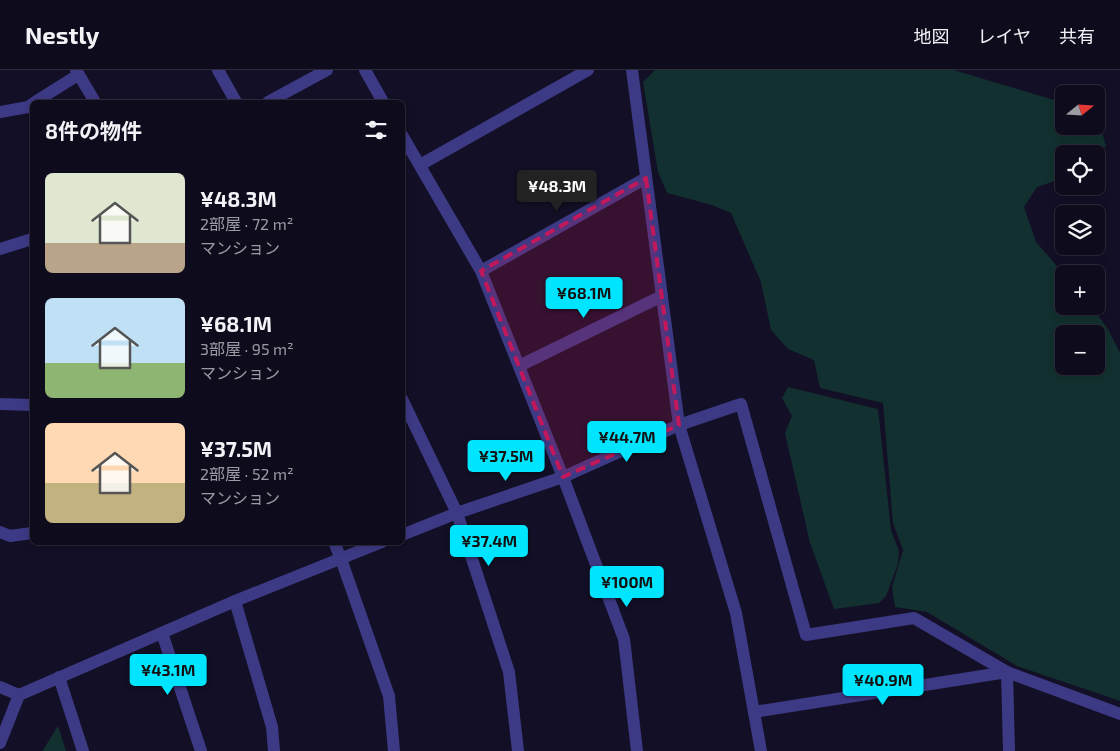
<!DOCTYPE html>
<html lang="ja">
<head>
<meta charset="utf-8">
<style>
  :root { --surface:#0e0b1c; --page:#1c1929; --text:#f1f3f6; --muted:#9b9ba3; --line:#2e2b3b; --accent:#00e5ff }
  body { margin:0; font-family:"Exo 2","Noto Sans JP",sans-serif; background:var(--page); color:var(--text); height:100vh; display:flex; flex-direction:column; font-size:19px; white-space:nowrap }
  * { box-sizing:border-box; margin:0 }
  p { font-size:16px; color:var(--muted) }
  .icon { flex:none; width:28px; height:28px; fill:none; stroke:currentColor; stroke-width:2; stroke-linecap:round; stroke-linejoin:round }
  .map { position:relative; flex:1; overflow:hidden }
  .drawer { position:absolute; left:30px; top:30px; width:375px; height:445px; display:flex; flex-direction:column; background:var(--surface); border-radius:8px; box-shadow:0 2px 8px #0003,0 0 0 1px var(--line) }
  .drawer>* { flex:none }
  .needle { width:32px; rotate:72deg }
  .fabs { position:absolute; left:1055px; top:15px; display:grid; gap:10px }
  .fabs a { display:grid; place-items:center; width:50px; height:50px; border-radius:8px; background:var(--surface); box-shadow:0 2px 8px #0003,0 0 0 1px var(--line); font-size:25px }
  .price { position:absolute; translate:-50% -42px; padding:0 11px; border-radius:5px; background:var(--accent); color:#111; font-size:16px; line-height:32px; filter:drop-shadow(0 1px 2px #0008) }
  .price::after { content:''; position:absolute; left:50%; top:30px; width:15px; height:11px; margin-left:-8px; background:inherit; clip-path:polygon(0 0,100% 0,50% 100%) }
  .price.selected { background:#222; color:#fff }
  ul { padding:0; list-style:none }
  li { display:flex; align-items:center; gap:15px; height:125px; padding:0 15px }
  li span { display:grid; place-items:center; flex:none; width:140px; height:100px; border-radius:8px; color:#555 }
  li>.icon { margin-inline-start:auto }
  span .icon { width:60px; height:60px; fill:#fffc; stroke-width:1 }
  li b { font-size:21px }
  h2 { display:flex; justify-content:space-between; align-items:center; height:60px; padding:0 15px; font-size:21px }
  header { display:flex; align-items:center; gap:30px; box-sizing:border-box; height:70px; padding:0 25px; background:var(--surface); border-bottom:1px solid var(--line) }
  header strong { font-size:24px }
  nav { display:flex; gap:28px; margin-inline-start:auto; font-size:18px }
  .map>svg:first-child { display:block }
</style>
</head>
<body>
<header>
<strong>Nestly</strong>
<nav><a>地図</a><a>レイヤ</a><a>共有</a></nav>
</header>
<div class="map">
<svg width="1120" height="681" viewBox="0 0 1120 681">
  <rect width="100%" height="100%" fill="#130f26"/>
  <g fill="#12302f" fill-rule="evenodd">
    <path d="M655,0H954L1064,33V56H1096V52L1100,55L1106,76L1096,85L1064,84V108L1037,117L1024,137L1036,172L1064,204V236H1091L1108,259L1120,283V631L1017,596L927,542L895,537L892,517L903,480L893,453L883,333L820,318L814,290L788,279L771,260L761,212L731,143L712,135L667,123L658,102L643,12ZM1064,264H1096V296H1064Z"/>
    <path d="M788,317L878,339L891,460L899,481L898,494L886,526L879,533L834,539L810,473L785,363L792,346L782,328Z"/>
    <path d="M58,656L66,681H43V680Z"/>
  </g>
  <g fill="none" stroke-linecap="round" stroke-linejoin="round">
    <g stroke="#3d3a85" stroke-width="12">
      <path d="M76,0L95,32"/>
      <path d="M218,0L236,32"/>
      <path d="M365,0L383,32"/>
      <path d="M632,0L679,355L736,543L761,681"/>
      <path d="M35,32L78,5"/>
      <path d="M268,32L327,0"/>
      <path d="M0,42L28,37L32,34"/>
      <path d="M402,65L481,201L563,407L624,569L637,681"/>
      <path d="M420,95L588,0"/>
      <path d="M0,179L32,169"/>
      <path d="M481,201L646,108"/>
      <path d="M519,296L662,226"/>
      <path d="M402,329L457,443L509,602L518,681"/>
      <path d="M0,334L32,335"/>
      <path d="M0,462L10,466L32,463"/>
      <path d="M402,465L457,443L563,407L679,355L741,334L806,565L914,548L1007,602L1009,681"/>
      <path d="M334,472L341,489L389,626L394,681"/>
      <path d="M235,531L272,657L274,681"/>
      <path d="M162,563L201,681"/>
      <path d="M59,607L83,681"/>
      <path d="M0,617L19,625"/>
      <path d="M754,642L1007,602L1120,644"/>
      <path d="M0,673L19,625L235,531L382,472"/>
    </g>
  </g>
  <path fill="#c2185b" fill-opacity="0.2" stroke="#c2185b" stroke-width="4" stroke-dasharray="10 6" stroke-linejoin="round" d="M646,108L679,355L563,407L481,201Z"/>
</svg>
<div class="fabs">
<a><svg class="needle" viewBox="-14 -14 28 28"><path d="M0-13l5 13h-10z" fill="#e53935"/><path d="M0 13l5-13h-10z" fill="#9b9ba3"/></svg></a>
<a><svg class="icon" aria-label="locate" viewBox="0 0 24 24"><circle cx="12" cy="12" r="6"/><path d="M12 2v4M12 18v4M2 12h4M18 12h4"/></svg></a>
<a><svg class="icon" aria-label="layers" viewBox="0 0 24 24"><path d="M12 4l9 5-9 5-9-5zM3 14l9 5 9-5"/></svg></a>
<a>+</a>
<a>−</a>
</div>
<b class="price selected" style="left:557px;top:142px">¥48.3M</b>
<b class="price" style="left:584px;top:249px">¥68.1M</b>
<b class="price" style="left:627px;top:393px">¥44.7M</b>
<b class="price" style="left:506px;top:412px">¥37.5M</b>
<b class="price" style="left:489px;top:497px">¥37.4M</b>
<b class="price" style="left:627px;top:538px">¥100M</b>
<b class="price" style="left:168px;top:626px">¥43.1M</b>
<b class="price" style="left:883px;top:636px">¥40.9M</b>
<section class="drawer">
<h2>8件の物件<svg class="icon" aria-label="filters" viewBox="0 0 24 24"><path d="M4 7h16M4 17h16"/><circle cx="9" cy="7" r="2"/><circle cx="15" cy="17" r="2"/></svg></h2>
<ul>
<li><span style="background:linear-gradient(#dfe7d0 70%,#b9a48a 0)"><svg class="icon" aria-label="home" viewBox="0 0 24 24"><path d="M3 11l9-7 9 7M6 9v11h12V9"/></svg></span><div><b>¥48.3M</b><p>2部屋 · 72 m²</p><p>マンション</p></div></li>
<li><span style="background:linear-gradient(#bfe0f5 65%,#8fb573 0)"><svg class="icon" aria-label="home" viewBox="0 0 24 24"><path d="M3 11l9-7 9 7M6 9v11h12V9"/></svg></span><div><b>¥68.1M</b><p>3部屋 · 95 m²</p><p>マンション</p></div></li>
<li><span style="background:linear-gradient(#ffd9b3 60%,#c2b280 0)"><svg class="icon" aria-label="home" viewBox="0 0 24 24"><path d="M3 11l9-7 9 7M6 9v11h12V9"/></svg></span><div><b>¥37.5M</b><p>2部屋 · 52 m²</p><p>マンション</p></div></li>
</ul>
</section>
</div>
</body>
</html>
